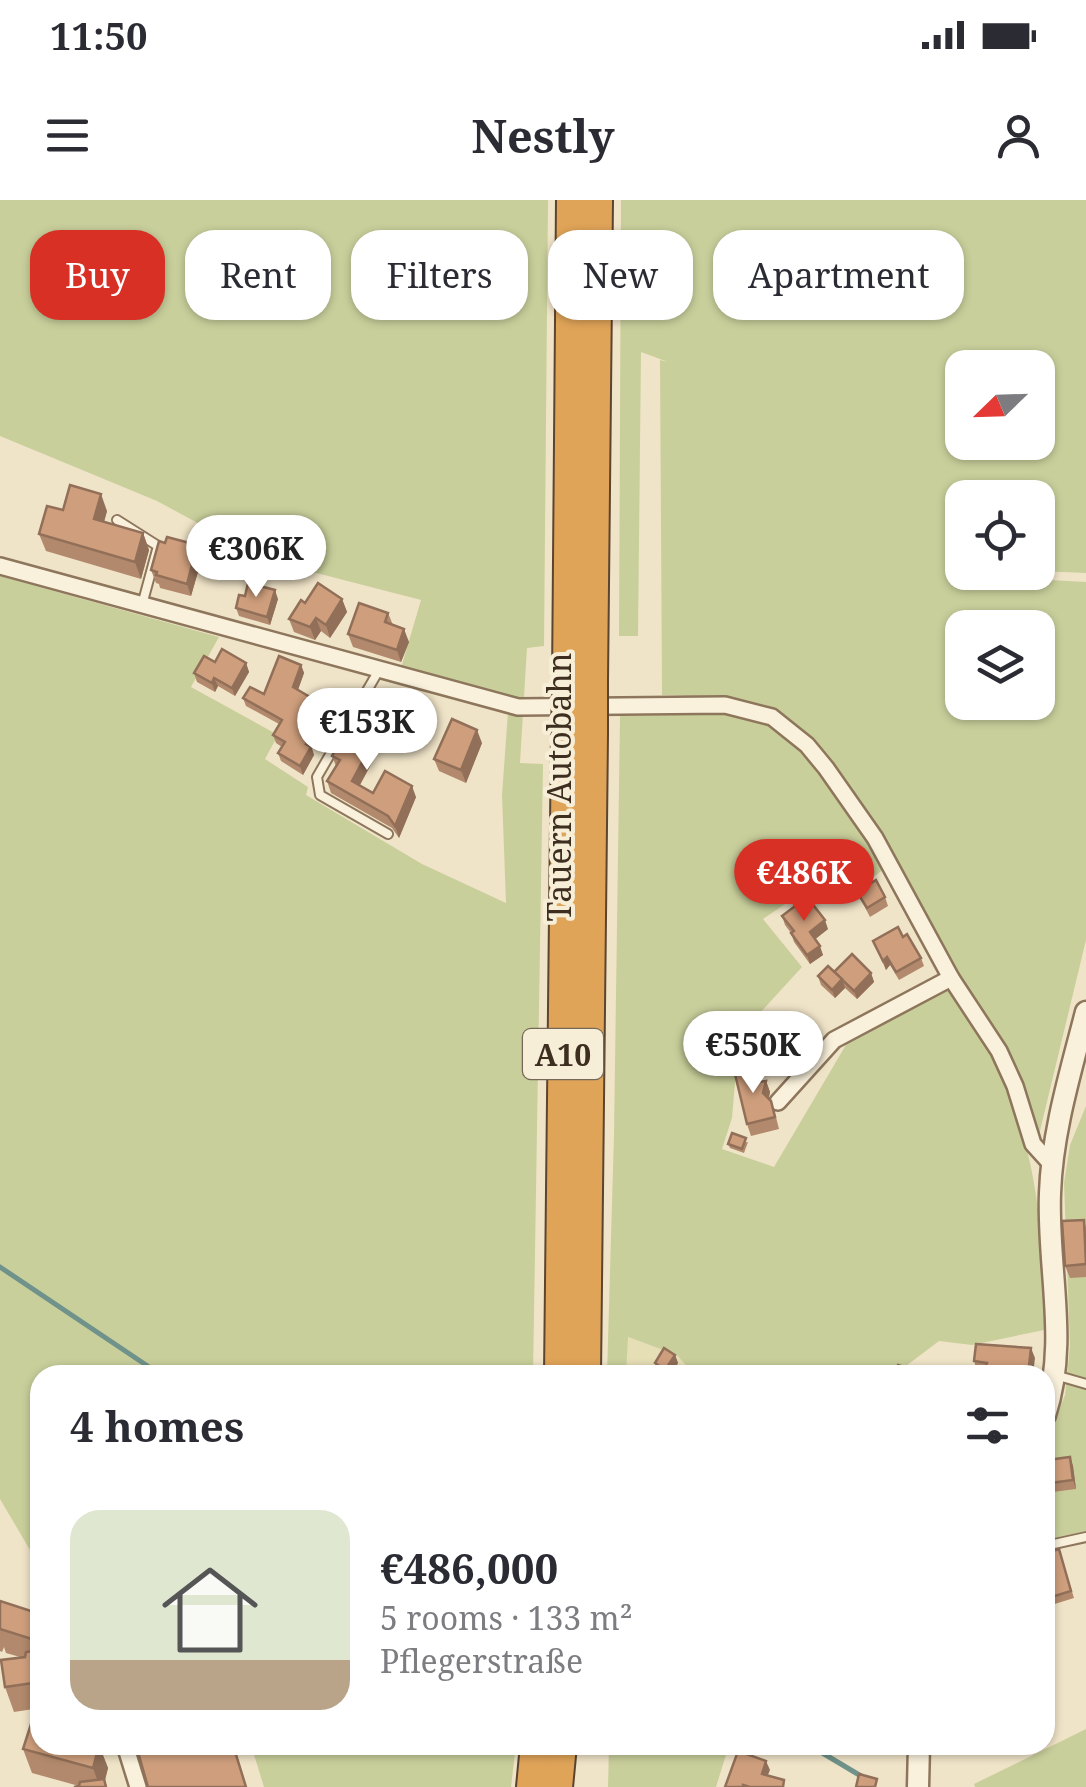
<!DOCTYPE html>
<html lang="en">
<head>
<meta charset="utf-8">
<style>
  :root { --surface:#fff; --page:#f7f7f7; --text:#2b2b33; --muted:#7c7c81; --line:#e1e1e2; --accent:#d93025 }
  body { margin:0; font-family:"Noto Serif",serif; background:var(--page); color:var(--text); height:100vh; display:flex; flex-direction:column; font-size:38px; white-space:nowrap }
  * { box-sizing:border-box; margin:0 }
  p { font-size:32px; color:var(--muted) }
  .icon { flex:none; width:55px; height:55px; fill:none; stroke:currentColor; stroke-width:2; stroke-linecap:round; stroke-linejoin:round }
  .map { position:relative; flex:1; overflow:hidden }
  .side { position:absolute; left:30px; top:1165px; width:1025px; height:390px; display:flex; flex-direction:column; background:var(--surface); border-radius:30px; box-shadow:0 2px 8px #0004 }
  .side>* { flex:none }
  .hud { position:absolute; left:30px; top:30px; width:1028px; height:90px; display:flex; gap:20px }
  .needle { width:65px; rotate:247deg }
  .controls { position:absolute; left:945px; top:150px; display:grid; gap:20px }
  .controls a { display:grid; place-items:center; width:110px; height:110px; border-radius:20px; background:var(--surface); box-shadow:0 2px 8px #0004; font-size:50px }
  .price { position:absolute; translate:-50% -85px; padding:0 22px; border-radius:35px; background:#fff; color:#222; font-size:32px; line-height:65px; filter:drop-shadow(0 2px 5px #0008) }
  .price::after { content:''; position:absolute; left:50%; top:60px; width:30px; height:22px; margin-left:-15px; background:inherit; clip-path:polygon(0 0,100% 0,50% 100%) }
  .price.current { background:var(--accent); color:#fff }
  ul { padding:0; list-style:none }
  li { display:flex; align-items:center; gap:30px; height:250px; padding:0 40px }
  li+li { border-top:2px solid var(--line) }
  li span { display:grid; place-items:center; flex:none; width:280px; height:200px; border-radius:30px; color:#555 }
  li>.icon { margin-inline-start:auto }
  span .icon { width:120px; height:120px; fill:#fffc; stroke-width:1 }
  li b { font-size:42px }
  h2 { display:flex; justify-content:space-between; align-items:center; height:120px; padding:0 40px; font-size:42px }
  .tag { padding:0 35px; border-radius:30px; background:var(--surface); box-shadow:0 2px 8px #0004; font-size:35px; line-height:90px }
  .tag.current { background:var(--accent); color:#fff }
  .status { display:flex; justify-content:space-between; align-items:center; height:70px; padding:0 50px; background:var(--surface); direction:ltr }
  .status svg { height:28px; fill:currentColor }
  header { display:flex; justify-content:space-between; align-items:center; height:130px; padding:0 40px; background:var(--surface); font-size:45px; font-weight:700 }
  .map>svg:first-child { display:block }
</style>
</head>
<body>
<div class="status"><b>11:50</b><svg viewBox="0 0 49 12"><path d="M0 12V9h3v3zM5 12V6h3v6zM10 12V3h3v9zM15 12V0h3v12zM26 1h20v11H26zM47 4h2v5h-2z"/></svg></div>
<header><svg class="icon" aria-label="menu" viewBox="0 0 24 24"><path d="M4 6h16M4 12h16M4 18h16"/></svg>Nestly<svg class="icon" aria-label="person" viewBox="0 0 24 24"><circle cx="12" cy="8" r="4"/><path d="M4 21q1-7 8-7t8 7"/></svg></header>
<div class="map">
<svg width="1086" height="1587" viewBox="0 0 1086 1587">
  <rect width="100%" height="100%" fill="#f0e4c8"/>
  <path fill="#e6deb5" d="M627,1137L677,1155L694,1175H626Z"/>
  <g fill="#c9cf9b" fill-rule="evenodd">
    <path d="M0,0H548L544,446L527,448L520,563L543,564L533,1175H40V1367L0,1299V376L219,437L191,487L278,535L265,559L308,587L306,595L422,664L506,703L502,595L509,498L401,468L421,400L266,360L157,301L0,236Z"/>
    <path d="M621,0H1086V373L1038,371V298H962V372L1036,373L1031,379L1086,382V740L1039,935L954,772L819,551C765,495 735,498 662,495L660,160L668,162L641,152L638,436H619ZM962,168H1038V242H962ZM962,428H1038V502H962Z"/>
    <path d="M726,514C744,518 763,521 779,531C826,561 857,622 884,669L837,704L819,681L763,719L802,767L739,836L732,918L722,949L774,967L850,838L947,786C962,810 980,833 993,858C1038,944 1042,1035 1049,1129L972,1145L939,1141L894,1175H694L677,1155L628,1137L626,1175H607L614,934L620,516Z"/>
    <path d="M1086,906V1331L1045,1340V1248L1065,1195L1070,1146L1064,983L1070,945Z"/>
    <path d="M1086,1529V1587H975L974,1584Z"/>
    <path d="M251,1545H516L511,1587H264Z"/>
    <path d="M609,1545H729L716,1587H608Z"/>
  </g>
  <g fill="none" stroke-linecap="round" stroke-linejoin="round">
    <g stroke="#6f938a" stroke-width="5">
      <path d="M0,1067L161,1175"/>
      <path d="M809,1545L861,1576"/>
    </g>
    <defs>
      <g id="service">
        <path d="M117,320L158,346L142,405"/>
        <path d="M379,470L317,577L320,595L388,634"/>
        <path d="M1055,1175L1086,1184"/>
        <path d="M1045,1346L1086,1337"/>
      </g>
      <g id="minor">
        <path d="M0,366L518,507L725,505L772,517L807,545L826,568L875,638L951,778L999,851L1015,886L1033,944L1052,965"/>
        <path d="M778,902L834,840L951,778"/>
        <path d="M125,1545L138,1587"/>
      </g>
      <g id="tertiary">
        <path d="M1045,1215C1069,1143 1047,1068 1050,993C1052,932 1071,871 1086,812"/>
        <path d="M918,1587L919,1545"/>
      </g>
      <g id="motorway">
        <path d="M593,481L598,0"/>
        <path d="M567,482L571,0"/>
        <path d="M559,1175L566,533"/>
        <path d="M586,1175L593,534"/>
        <path d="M531,1587L535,1545"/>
        <path d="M558,1587L562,1545"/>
      </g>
    </defs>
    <use href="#service" stroke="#8d765c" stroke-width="12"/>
    <use href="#minor" stroke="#8d765c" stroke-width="20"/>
    <use href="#tertiary" stroke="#8d765c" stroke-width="25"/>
    <use href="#motorway" stroke="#5b4430" stroke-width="32"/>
    <use href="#service" stroke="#faf1dc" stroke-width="8"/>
    <use href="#minor" stroke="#faf1dc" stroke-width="15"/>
    <use href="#tertiary" stroke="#faf1dc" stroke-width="20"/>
    <use href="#motorway" stroke="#e0a458" stroke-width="28"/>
    <defs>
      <g id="motorway-bridge">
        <path d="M566,533L567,482"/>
        <path d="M593,534V481"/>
      </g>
    </defs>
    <use href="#motorway-bridge" stroke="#5b4430" stroke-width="32" stroke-linecap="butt"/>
    <use href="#motorway-bridge" stroke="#e0a458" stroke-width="28"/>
  </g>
  <g fill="#b2896c">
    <path d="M63,310L107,311L104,322L143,333L149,350L141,379L46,351L39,334Z"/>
    <path d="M202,358L191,396L160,388L159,384L156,383L151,370Z"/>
    <path d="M245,396L278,399L270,425L239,416L236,408Z"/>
    <path d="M342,399L347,412L330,438L321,431L315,440L294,432L289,419L305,403Z"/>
    <path d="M388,413L393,425L409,442L401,462L353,447L348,434Z"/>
    <path d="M215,462L246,463L249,472L235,496L218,486L215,492L197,482L194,473Z"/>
    <path d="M301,465L304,473L298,490L328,514L313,541L314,545L312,549L314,555L303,575L281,561L278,553L282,547L276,543L273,535L279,524L246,506L243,498L264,494Z"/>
    <path d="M379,531L383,542L360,585L373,593L416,597L399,638L392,628L331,593L327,581L336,566L332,556Z"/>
    <path d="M482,543L466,583L439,571L434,559Z"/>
    <path d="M857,692L885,697L888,706L870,717Z"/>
    <path d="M782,716L828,729L815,739L823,755L810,764L794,742L791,733L785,725Z"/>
    <path d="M903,737L921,758L924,766L899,780L890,765L886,770L873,741Z"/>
    <path d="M834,772L871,773L874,782L857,799L845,788L835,798L821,785L818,776Z"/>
    <path d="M809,851L787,875L772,865L770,857L786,852Z"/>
    <path d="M766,881L770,892L769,899L775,913L779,929L751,936L747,924L759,882Z"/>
    <path d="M748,942L744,953L730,948L728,944Z"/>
    <path d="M1086,1025V1077L1070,1078L1065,1066Z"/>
    <path d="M675,1155L678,1163L671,1175H660L655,1163Z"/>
    <path d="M1035,1158L983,1172L977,1171L974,1161Z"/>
    <path d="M1070,1257L1073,1266L1076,1289L1053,1292L1050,1283Z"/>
    <path d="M1059,1349L1074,1398L1045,1407V1353Z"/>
    <path d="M0,1401L40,1414V1508L14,1512L5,1487L20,1457L6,1453L4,1447L2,1452L0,1451Z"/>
    <path d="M40,1545H99L108,1568L105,1580L79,1586L32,1573L23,1549Z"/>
  </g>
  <g fill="#916f58">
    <path d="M101,294L107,311L100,336L94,319Z"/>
    <path d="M143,333L149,350L141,379L135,362Z"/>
    <path d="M197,345L202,358L191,396L187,384Z"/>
    <path d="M275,390L278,399L270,425L267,417Z"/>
    <path d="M342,399L347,412L330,438L326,425Z"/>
    <path d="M316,418L321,431L315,440L310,427Z"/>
    <path d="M404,429L409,442L401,462L397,450Z"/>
    <path d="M246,463L249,472L235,496L232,488Z"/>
    <path d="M301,465L304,473L296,495L293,487Z"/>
    <path d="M214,478L218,486L215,492L212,483Z"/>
    <path d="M325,506L328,514L313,541L314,545L312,549L314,555L303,575L300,566L308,535Z"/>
    <path d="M477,530L482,543L466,583L461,570Z"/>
    <path d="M379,531L383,542L356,592L352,581Z"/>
    <path d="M412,586L416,597L399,638L395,626Z"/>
    <path d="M825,720L828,729L813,741L810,732Z"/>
    <path d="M820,746L823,755L810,764L807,755Z"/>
    <path d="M887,757L890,765L886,770L883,761Z"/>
    <path d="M871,773L874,782L857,799L854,791Z"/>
    <path d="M842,779L845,788L835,798L832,790Z"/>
    <path d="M807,843L809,851L787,875L784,868Z"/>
    <path d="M766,881L770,892L767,904L763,893Z"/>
    <path d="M1031,1148L1035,1158L1033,1175H1028Z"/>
    <path d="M675,1155L678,1163L671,1175H667L665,1170Z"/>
    <path d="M1070,1257L1073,1266L1076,1289L1073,1280Z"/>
    <path d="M99,1545L108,1568L105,1580L107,1587H100L93,1568Z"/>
    <path d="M766,1561L770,1570L765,1582L762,1574Z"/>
  </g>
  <g fill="#cf9f7d" stroke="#916f58" stroke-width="2.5">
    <path d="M70,285L101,294L94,319L143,333L135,362L39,334L47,306L63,310Z"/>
    <path d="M167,337L197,345L187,384L156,375L157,372L151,370L159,341L165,343Z"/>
    <path d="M248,383L275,390L267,417L236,408L239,395L245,396Z"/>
    <path d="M318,383L342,399L326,425L316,418L310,427L289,419L301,400L305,403Z"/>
    <path d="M359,403L388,413L385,422L404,429L397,450L348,434Z"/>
    <path d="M222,449L246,463L232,488L214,478L212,483L194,473L204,456L215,462Z"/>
    <path d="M279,456L301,465L293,487L325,506L308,535L311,537L306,544L311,547L300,566L278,553L285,542L273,535L282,520L243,498L250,487L264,494Z"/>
    <path d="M353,517L379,531L352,581L373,593L385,571L412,586L395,626L388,616L327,581L340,560L332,556Z"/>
    <path d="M452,519L477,530L461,570L434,559Z"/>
    <path d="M876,680L885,697L867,708L857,692Z"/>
    <path d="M807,697L825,720L810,732L820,746L807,755L791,733L794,731L782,716Z"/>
    <path d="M898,727L903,737L907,734L921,758L896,772L887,757L883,761L873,741Z"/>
    <path d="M852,754L871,773L854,791L834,772Z"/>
    <path d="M828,766L842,779L832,790L818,776Z"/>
    <path d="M796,836L807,843L784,868L770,857L778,846L786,852Z"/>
    <path d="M753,866L757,882L766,881L763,893L771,901L775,917L747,924L734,870Z"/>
    <path d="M732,933L746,938L742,949L728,944Z"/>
    <path d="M1084,1020L1086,1064L1065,1066L1062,1021Z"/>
    <path d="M976,1144L1031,1148L1028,1175H982L987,1163L974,1161Z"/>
    <path d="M664,1148L675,1155L665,1170L655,1163Z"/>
    <path d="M898,1165L926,1175H893Z"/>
    <path d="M1070,1257L1073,1280L1050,1283L1047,1260Z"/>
    <path d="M1059,1349L1071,1391L1045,1399V1353Z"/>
    <path d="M0,1401L40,1414V1435L38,1441L0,1429Z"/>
    <path d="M40,1450V1482L5,1487L1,1460L25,1457L26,1452Z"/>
    <path d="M31,1524L40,1526V1545H99L93,1568L23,1549Z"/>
    <path d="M136,1545H233L246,1587H148Z"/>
    <path d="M738,1551L766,1561L762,1574L784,1580L783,1587H750L743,1585V1587H725Z"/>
    <path d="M859,1574L877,1579L875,1587H856Z"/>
    <path d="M104,1579L106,1587H74L79,1586L80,1582Z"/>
  </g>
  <g text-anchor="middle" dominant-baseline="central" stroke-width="8" stroke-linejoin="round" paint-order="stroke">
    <rect fill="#f7eed8" stroke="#756857" stroke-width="2.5" x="523" y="829" width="80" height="50" rx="8"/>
    <g font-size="30" font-weight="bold" fill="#3d2e20">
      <text x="563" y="854">A10</text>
    </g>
    <g font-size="32" fill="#3d2e20" stroke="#f7eed8">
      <text transform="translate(558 587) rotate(-90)">Tauern Autobahn</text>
    </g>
  </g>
</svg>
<div class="controls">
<a><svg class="needle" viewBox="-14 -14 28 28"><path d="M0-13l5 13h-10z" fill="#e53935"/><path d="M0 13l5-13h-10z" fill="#7c7c81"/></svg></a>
<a><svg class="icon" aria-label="locate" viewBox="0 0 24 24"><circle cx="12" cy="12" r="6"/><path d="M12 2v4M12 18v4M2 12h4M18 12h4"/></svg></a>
<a><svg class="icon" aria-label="layers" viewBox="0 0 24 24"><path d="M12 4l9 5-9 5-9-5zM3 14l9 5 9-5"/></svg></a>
</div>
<b class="price" style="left:256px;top:400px">€306K</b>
<b class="price" style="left:367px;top:573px">€153K</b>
<b class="price current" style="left:804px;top:724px">€486K</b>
<b class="price" style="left:753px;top:896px">€550K</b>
<div class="hud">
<a class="tag current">Buy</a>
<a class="tag">Rent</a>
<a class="tag">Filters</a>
<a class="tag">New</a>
<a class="tag">Apartment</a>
</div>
<section class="side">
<h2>4 homes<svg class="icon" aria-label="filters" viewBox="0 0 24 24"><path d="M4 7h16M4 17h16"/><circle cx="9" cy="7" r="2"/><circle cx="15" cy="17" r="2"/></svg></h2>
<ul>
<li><span style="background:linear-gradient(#dfe7d0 75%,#b9a48a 0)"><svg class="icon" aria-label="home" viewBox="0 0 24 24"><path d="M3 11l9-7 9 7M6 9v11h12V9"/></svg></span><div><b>€486,000</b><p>5 rooms · 133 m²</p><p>Pflegerstraße</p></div></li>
</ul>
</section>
</div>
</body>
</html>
